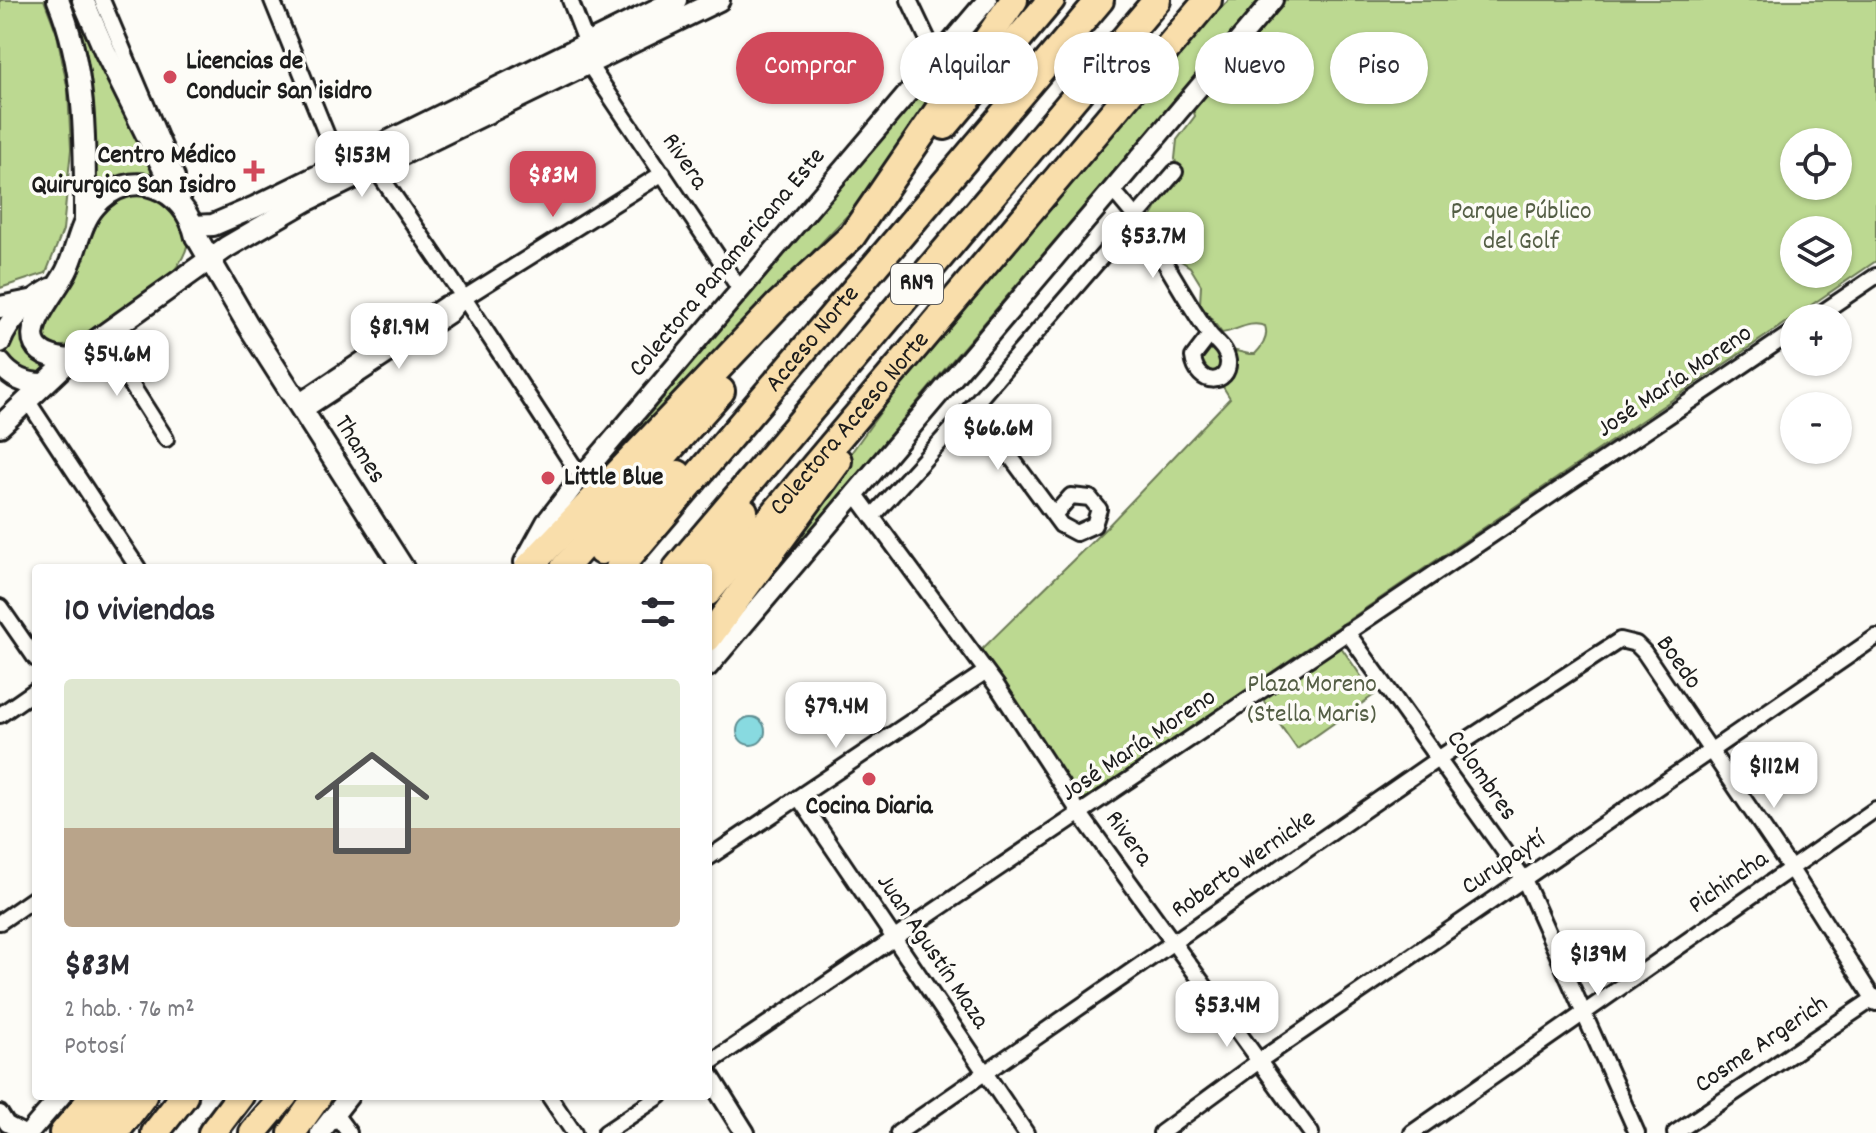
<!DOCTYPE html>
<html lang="es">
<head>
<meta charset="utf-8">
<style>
  :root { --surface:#fff; --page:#f7f7f7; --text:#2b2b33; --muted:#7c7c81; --accent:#d1495b }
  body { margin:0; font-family:Dekko,sans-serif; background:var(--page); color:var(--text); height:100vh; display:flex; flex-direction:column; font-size:30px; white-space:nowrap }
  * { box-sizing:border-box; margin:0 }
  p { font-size:26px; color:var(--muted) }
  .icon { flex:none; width:44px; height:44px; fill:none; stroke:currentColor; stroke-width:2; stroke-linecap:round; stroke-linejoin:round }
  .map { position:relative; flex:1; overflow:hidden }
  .drawer { position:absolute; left:32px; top:564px; width:680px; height:536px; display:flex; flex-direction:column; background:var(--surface); border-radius:8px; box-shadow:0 2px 6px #0004 }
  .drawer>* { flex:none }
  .top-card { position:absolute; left:736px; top:32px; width:760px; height:72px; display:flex; gap:16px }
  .buttons { position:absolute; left:1780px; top:128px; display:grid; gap:16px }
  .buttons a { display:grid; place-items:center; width:72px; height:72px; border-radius:50%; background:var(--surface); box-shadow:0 2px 6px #0004; font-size:40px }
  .price { position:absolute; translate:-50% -68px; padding:0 18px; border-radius:16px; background:#fff; color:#222; font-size:26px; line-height:52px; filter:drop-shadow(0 2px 4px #0008) }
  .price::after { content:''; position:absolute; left:50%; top:48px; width:24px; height:18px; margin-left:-12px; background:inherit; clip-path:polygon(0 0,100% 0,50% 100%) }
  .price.selected { background:var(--accent); color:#fff }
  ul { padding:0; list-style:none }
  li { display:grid; align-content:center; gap:16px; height:424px; padding:0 32px }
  li span { display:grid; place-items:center; height:248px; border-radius:8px; color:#555 }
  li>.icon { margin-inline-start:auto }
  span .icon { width:144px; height:144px; fill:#fffc; stroke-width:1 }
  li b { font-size:34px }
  h2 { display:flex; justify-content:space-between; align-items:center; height:96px; padding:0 32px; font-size:34px }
  .pill { padding:0 28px; border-radius:36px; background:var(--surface); box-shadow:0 2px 6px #0004; font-size:28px; line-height:72px }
  .pill.selected { background:var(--accent); color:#fff }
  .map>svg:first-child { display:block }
</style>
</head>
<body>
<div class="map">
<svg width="1876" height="1133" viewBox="0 0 1876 1133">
  <rect width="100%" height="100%" fill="#fdfcf7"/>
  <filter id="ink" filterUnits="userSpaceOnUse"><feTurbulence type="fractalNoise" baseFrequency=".0125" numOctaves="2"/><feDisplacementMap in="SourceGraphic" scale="16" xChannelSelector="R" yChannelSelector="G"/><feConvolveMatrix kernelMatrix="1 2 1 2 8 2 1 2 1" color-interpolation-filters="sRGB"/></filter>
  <g filter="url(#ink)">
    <g fill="#bcd991" stroke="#6c7a56" stroke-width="2" fill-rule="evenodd">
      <path d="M0,0H44L57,34L68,91L71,149L63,230L46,273L0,288Z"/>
      <path d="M69,0H76L159,174C134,171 112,174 93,192L94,118L75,17Z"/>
      <path d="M1000,0L862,200L580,496Z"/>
      <path d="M1229,0H1260L950,363L708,652L902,382L1208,21Z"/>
      <path d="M1285,0H1876V261L1084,800L974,657L1106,528L1230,398L1220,382L1198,379L1202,343L1249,354H1255C1263,346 1269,337 1265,326C1249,320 1237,331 1222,333L1200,304L1201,285L1190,267L1160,247L1158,235L1149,221C1157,209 1157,207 1162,196C1165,189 1175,182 1179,173L1175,159L1177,140L1195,116L1193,109ZM1794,142H1838V186H1794ZM1794,230H1838V274H1794Z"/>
      <path d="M127,192L158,193C183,223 203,234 173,272L74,343C62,348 55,348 45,339L43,327L74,279L103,210Z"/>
      <path d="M24,317C19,341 26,357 48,367L39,376L29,379L5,357L4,349Z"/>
      <path d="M1334,647H1341L1374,695L1297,749L1260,696Z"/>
    </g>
    <circle fill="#88dae0" stroke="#5d8e92" stroke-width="2" cx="751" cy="731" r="14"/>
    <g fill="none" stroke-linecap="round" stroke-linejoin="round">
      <defs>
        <g id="minor">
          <path d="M102,0L177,177"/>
          <path d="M272,0L339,165H346"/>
          <path d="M570,0L587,44L588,63L739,288"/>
          <path d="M909,0L937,59"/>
          <path d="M366,167L375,168L464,298L581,477"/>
          <path d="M1112,190C1152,231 1175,285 1208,332C1215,342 1226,347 1228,361C1230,385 1197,388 1193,357L1210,335"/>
          <path d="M1814,318L1876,276"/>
          <path d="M101,337L166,439"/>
          <path d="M27,400L138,568"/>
          <path d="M298,402L445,304L464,298L663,173"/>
          <path d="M973,406L1061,525L1076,533L1094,525L1099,509L1090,498L1071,496L1054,515"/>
          <path d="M304,411L450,315L464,298"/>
          <path d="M854,492L997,686L1081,815L1311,1133"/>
          <path d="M872,517L973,406L1175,172"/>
          <path d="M0,607L36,659"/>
          <path d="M1347,632L1524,879L1637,1133"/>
          <path d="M0,715L36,690"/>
          <path d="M799,798L1026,1133"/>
          <path d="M708,858L985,672"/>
          <path d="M0,922L36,897"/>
          <path d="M708,1064L1794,331"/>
          <path d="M549,1096L574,1133"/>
          <path d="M0,1113L7,1124L24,1133"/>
          <path d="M335,1114L349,1133"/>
          <path d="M605,1133L660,1096"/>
          <path d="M898,1133L1439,758L1620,640L1636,644L1644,652L1791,869L1876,1003"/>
          <path d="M1161,1133L1259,1061L1876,637"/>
          <path d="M1412,1133L1876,809"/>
          <path d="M1675,1133L1876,997"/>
        </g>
        <g id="tertiary">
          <path d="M524,562L546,522L581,477L987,0"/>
          <path d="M708,667L1273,0"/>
          <path d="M708,1074L745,1133"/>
          <path d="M29,1133L61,1096"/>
          <path d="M320,1133L349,1096"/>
        </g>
        <g id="secondary">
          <path d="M58,0C87,71 85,145 85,220"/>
          <path d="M83,0L105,51L179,200"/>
          <path d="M193,226L213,225L255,207L676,0"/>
          <path d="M196,236L248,325L403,568"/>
          <path d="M0,307L30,301"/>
          <path d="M0,342C9,318 30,301 51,289"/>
          <path d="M70,360C0,352 48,305 66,272C77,251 79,224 95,206C131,164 185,188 196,237"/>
          <path d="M0,363C11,378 25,384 43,384"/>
          <path d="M0,426L70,360L101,337L227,247L306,201L719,0"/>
        </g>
        <g id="motorway">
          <path d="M945,126L1051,0"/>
          <path d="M601,551L678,474"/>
          <path d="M528,568L778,305L852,236L1014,0"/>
          <path d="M564,568L721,391"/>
          <path id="s1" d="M619,568L1100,0"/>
          <path d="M677,568L1157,0"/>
          <path d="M705,568L744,511"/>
          <path id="s2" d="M708,592L1208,0"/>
          <path d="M708,638L838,461"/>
          <path d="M63,1133L94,1096"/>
          <path d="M91,1133L121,1096"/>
          <path d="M115,1133L143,1096"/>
          <path d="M155,1133L184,1096"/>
          <path d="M212,1133L240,1096"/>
          <path d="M253,1133L284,1096"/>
          <path d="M292,1133L318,1096"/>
        </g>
      </defs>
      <use href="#minor" stroke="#1c1c1c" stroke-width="20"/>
      <use href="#tertiary" stroke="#1c1c1c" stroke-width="24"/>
      <use href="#secondary" stroke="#1c1c1c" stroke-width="26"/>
      <use href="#motorway" stroke="#1c1c1c" stroke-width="32"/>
      <use href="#minor" stroke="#fdfcf7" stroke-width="14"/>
      <use href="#tertiary" stroke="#fdfcf7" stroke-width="18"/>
      <use href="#secondary" stroke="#fdfcf7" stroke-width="20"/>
      <use href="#motorway" stroke="#f9deab" stroke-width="26"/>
    </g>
  </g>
  <g fill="#d1495b" stroke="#fdfcf7" stroke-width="3">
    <circle cx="170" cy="77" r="8"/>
    <path d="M250 159h8v8h8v8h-8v8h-8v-8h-8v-8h8z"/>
    <circle cx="548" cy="478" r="8"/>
    <circle cx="869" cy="779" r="8"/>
  </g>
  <g text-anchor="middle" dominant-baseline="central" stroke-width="7" stroke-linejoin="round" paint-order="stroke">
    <rect fill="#fdfcf7" stroke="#605f5e" stroke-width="2" x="891" y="264" width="52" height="40" rx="6"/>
    <g font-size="24" font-weight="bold" fill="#1c1c1c">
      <text x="917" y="284">RN9</text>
    </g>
    <g font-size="26" font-weight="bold" fill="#1c1c1c" stroke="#fdfcf7" text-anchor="start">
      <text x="186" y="62">Licencias de<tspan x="186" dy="30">Conducir San isidro</tspan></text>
      <text x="236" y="156" text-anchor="end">Centro Médico<tspan x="236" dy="30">Quirurgico San Isidro</tspan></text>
      <text x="564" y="478">Little Blue</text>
      <text x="869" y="807" text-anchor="middle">Cocina Diaria</text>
    </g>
    <g font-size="26" fill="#1c1c1c" stroke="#fdfcf7">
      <text transform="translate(684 162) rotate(56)">Rivera</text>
      <text transform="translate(728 263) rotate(-50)">Colectora Panamericana Este</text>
      <text stroke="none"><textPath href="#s1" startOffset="300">Acceso Norte</textPath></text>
      <text transform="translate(1675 382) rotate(-34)">José María Moreno</text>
      <text stroke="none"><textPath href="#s2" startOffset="220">Colectora Acceso Norte</textPath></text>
      <text transform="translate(359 450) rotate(58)">Thames</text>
      <text transform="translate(1678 663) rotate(54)">Boedo</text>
      <text transform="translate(1139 746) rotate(-34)">José María Moreno</text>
      <text transform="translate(1481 776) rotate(55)">Colombres</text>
      <text transform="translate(1128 839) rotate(54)">Rivera</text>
      <text transform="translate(1504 864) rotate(-34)">Curupaytí</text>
      <text transform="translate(1244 865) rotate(-35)">Roberto Wernicke</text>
      <text transform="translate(1729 883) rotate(-35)">Pichincha</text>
      <text transform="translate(932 952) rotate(56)">Juan Agustín Maza</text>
      <text transform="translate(1762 1045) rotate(-34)">Cosme Argerich</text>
    </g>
    <g font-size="26" fill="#545e45" stroke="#fdfcf7">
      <text x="1521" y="212">Parque Público<tspan x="1521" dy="30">del Golf</tspan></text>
      <text x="1312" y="685">Plaza Moreno<tspan x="1312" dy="30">(Stella Maris)</tspan></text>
    </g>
  </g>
</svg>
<div class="buttons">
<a><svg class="icon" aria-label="locate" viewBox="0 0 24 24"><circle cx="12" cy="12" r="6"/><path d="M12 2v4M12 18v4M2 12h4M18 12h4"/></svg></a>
<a><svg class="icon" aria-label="layers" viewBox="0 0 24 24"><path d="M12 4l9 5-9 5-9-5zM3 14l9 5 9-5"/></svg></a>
<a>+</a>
<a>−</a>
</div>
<b class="price" style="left:362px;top:199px">$153M</b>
<b class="price selected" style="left:553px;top:219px">$83M</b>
<b class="price" style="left:1153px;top:280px">$53.7M</b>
<b class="price" style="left:399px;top:371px">$81.9M</b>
<b class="price" style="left:117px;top:398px">$54.6M</b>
<b class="price" style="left:998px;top:472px">$66.6M</b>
<b class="price" style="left:836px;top:750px">$79.4M</b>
<b class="price" style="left:1774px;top:810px">$112M</b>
<b class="price" style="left:1598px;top:998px">$139M</b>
<b class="price" style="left:1227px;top:1049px">$53.4M</b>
<div class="top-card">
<a class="pill selected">Comprar</a>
<a class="pill">Alquilar</a>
<a class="pill">Filtros</a>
<a class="pill">Nuevo</a>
<a class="pill">Piso</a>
</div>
<section class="drawer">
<h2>10 viviendas<svg class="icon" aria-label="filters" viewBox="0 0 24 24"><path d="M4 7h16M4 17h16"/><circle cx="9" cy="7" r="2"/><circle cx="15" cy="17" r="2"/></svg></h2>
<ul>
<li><span style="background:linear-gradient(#dfe7d0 60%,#b9a48a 0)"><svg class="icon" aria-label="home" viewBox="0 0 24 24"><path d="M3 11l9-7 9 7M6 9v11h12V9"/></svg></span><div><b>$83M</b><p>2 hab. · 76 m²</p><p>Potosí</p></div></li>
</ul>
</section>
</div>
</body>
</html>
